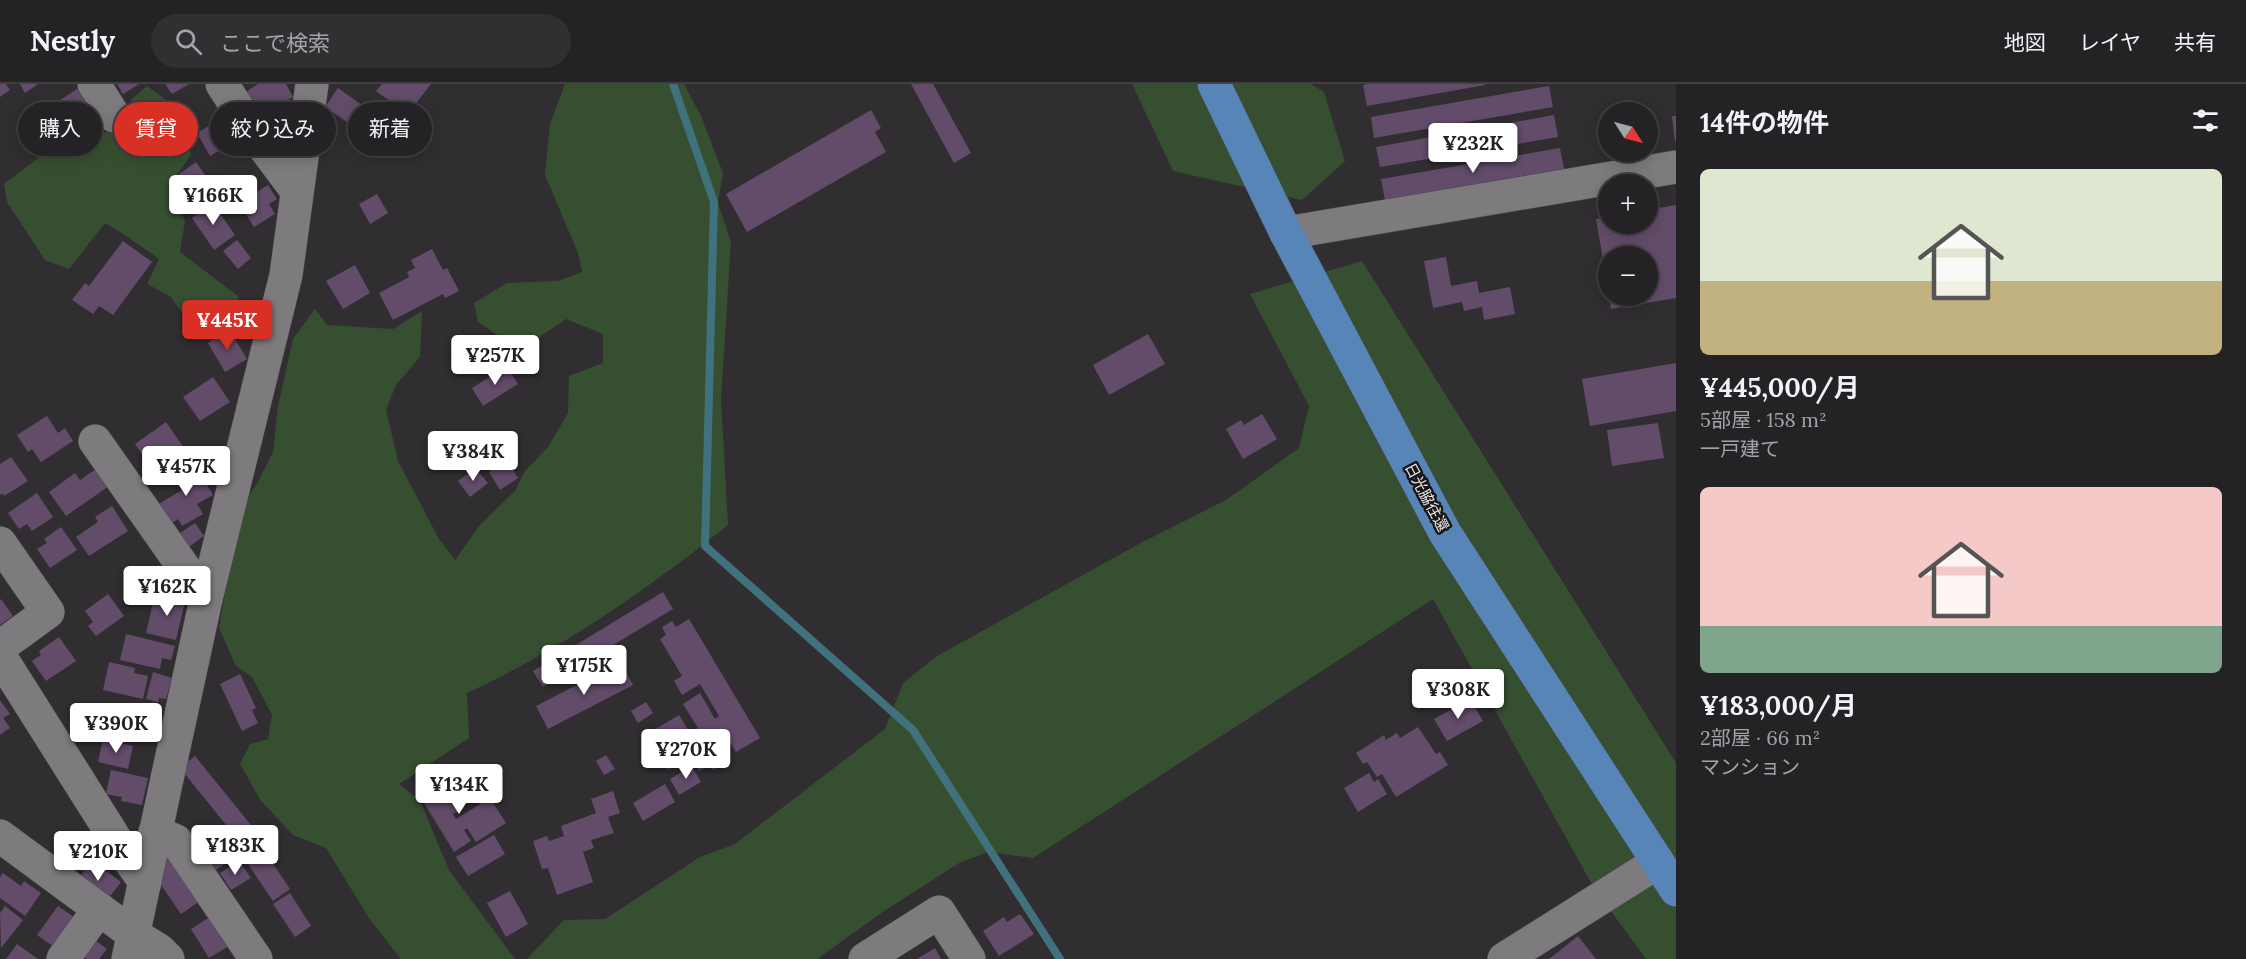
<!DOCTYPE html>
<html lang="ja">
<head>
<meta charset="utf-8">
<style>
  :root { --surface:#242225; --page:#302f32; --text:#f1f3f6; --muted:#a3a4a7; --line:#413f42; --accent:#d93025 }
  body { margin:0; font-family:Lora,"Noto Sans JP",serif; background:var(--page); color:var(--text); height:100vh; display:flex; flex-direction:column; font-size:22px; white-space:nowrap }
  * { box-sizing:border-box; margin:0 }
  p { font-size:20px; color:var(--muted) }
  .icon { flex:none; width:33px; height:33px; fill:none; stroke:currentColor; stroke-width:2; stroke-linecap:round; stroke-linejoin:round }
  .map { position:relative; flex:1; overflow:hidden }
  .details { display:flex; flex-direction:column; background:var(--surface); width:570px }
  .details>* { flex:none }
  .hud { position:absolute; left:18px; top:18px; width:570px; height:54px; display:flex; gap:12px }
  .needle { width:39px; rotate:126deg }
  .buttons { position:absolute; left:1598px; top:18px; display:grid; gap:12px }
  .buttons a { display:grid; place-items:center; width:60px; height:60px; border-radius:50%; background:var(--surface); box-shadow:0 3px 15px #0003,0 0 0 2px var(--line); font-size:30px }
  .price { position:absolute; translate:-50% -51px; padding:0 14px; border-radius:6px; background:#fff; color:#222; font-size:20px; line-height:39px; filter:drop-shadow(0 2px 3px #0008) }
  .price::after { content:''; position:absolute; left:50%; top:36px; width:18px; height:14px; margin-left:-9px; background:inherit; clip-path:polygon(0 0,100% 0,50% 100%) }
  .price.on { background:var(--accent); color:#fff }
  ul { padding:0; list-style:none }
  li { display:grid; align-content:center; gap:12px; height:318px; padding:0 24px }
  li span { display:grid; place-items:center; height:186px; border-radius:9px; color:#555 }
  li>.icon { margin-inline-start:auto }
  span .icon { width:108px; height:108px; fill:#fffc; stroke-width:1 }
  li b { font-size:26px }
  h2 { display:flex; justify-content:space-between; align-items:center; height:72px; padding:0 24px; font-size:26px }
  .tag { padding:0 21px; border-radius:27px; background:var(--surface); box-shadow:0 3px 15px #0003,0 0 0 2px var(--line); font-size:21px; line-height:54px }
  .tag.on { background:var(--accent); color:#fff }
  header { display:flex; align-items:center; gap:36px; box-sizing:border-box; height:84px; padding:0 30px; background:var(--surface); border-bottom:2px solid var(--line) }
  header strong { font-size:28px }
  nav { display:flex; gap:33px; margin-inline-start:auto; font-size:21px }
  .search { width:420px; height:54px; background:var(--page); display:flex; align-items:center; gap:15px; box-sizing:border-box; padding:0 21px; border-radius:33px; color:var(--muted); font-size:22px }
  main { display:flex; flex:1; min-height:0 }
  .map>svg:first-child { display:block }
</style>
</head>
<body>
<header>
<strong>Nestly</strong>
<div class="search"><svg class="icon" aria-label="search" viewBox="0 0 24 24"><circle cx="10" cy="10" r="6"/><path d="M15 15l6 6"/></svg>ここで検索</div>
<nav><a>地図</a><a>レイヤ</a><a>共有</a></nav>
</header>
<main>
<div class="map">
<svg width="1676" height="875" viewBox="0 0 1676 875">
  <rect width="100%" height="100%" fill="#302e31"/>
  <g fill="#374f31">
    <path d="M565,0H684L701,32L723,89L718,119L731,158L721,315L728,441C647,506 562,565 467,609L469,654L399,700L420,717L449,786L515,875H401L369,834L326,764L293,751L261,717L240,680L250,660L268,655L272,631L252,593L236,582L219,544L239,427L258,398L273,368L278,322L293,255L315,225L327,241L393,245L422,227L420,273L396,301L386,326L398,377L439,455L455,476L479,442L515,407L525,387L548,363L568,329L569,292L603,279V250L566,235L538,254L503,255L478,238L474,219L507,199L558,197L582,188L578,169L545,91L550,40Z"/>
    <path d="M1132,0H1311L1324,8L1345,77L1302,116L1173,87Z"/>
    <path d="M147,2L166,16L187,52L191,71L169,102L185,137L180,168L239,213L232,226L211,243L190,241L171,213L147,200L159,175L122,149L105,139L69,185L45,176L7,118L4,100L79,43L99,53L128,30L131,16Z"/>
    <path d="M1362,177L1676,679V875H1646L1594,804L1433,515L1033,774L988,768L961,778L884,827L817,875H527L564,836L605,835L700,773L735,760L885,645L903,599L937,572L1135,462L1226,416L1299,364L1309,322L1250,210Z"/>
  </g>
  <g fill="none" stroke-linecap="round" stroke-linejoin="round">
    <path stroke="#40727d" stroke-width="8" d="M673,0L714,118L705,462L913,646L1060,875"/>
  </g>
  <g fill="#634c6a">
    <path d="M0,0H6L10,6L0,13Z"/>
    <path d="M20,0H38L25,9Z"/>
    <path d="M117,0H139L123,10Z"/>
    <path d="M165,0H189L172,10Z"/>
    <path d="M258,0H286L293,13L283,19L287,26L264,39L246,8Z"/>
    <path d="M382,0H431L413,23L410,20L404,27L376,7Z"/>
    <path d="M911,0H933L971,69L954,79Z"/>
    <path d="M1368,0H1485V1L1367,22L1363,1Z"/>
    <path d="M1549,2L1553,23L1374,54L1371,33Z"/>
    <path d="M338,4L366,24L353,42L325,23Z"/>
    <path d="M77,5L92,29L63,48L48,24Z"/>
    <path d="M871,26L881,44L875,48L886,68L747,148L726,110Z"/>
    <path d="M227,31L237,48L229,53L232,59L210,72L197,49Z"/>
    <path d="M1554,31L1558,53L1380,83L1376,63Z"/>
    <path d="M1672,32H1676V57H1675Z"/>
    <path d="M1647,34L1653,61L1647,62Z"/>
    <path d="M1560,64L1564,85L1385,116L1381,95Z"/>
    <path d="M196,78L210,98L203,103L210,114L196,123L175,93Z"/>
    <path d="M268,101L277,115L269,120L275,130L254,143L239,119Z"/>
    <path d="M377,110L388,129L370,140L359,120Z"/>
    <path d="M213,119L235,151L214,166L192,134Z"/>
    <path d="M1676,121V214L1611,225L1609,212H1647V172H1608L1607,198L1596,135L1608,133V140H1647V126Z"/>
    <path d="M237,156L251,174L238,185L223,167Z"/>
    <path d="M123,157L152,178L113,231L99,222L93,230L72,216L85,199L89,202Z"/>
    <path d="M432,165L443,186L447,184L459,207L445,214L443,210L393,236L379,209L409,193L407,188L415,184L411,176Z"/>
    <path d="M1446,173L1451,202L1477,197L1479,209L1510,203L1515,230L1484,236L1482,223L1464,227L1462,218L1433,224L1424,177Z"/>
    <path d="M355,181L370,209L343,225L326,197Z"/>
    <path d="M229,245L247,275L225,288L208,259Z"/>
    <path d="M1148,250L1165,280L1109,311L1093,281Z"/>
    <path d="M1676,279V327L1590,342L1582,295Z"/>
    <path d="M507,282L518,300L483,322L472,304Z"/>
    <path d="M213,293L230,318L200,337L183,313Z"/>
    <path d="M1262,330L1277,355L1243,375L1226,345L1241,336L1244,341Z"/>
    <path d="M47,332L58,349L65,344L73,357L41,378L32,365L28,368L17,351Z"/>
    <path d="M166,338L184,364L153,386L135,360Z"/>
    <path d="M1658,339L1664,374L1612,382L1607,346Z"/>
    <path d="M11,373L28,397L4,412L3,409L0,411V380Z"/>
    <path d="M507,376L518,394L500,406L489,388Z"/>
    <path d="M194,379L213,411L197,420L203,430L182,442L178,435L169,441L157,421L182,406L173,391Z"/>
    <path d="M475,384L488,399L470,413L458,397Z"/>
    <path d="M96,385L109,402L66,432L49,408L75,389L80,396Z"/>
    <path d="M37,409L53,433L32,447L27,440L19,445L8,429Z"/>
    <path d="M112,422L128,447L89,472L76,453L98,438L95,433Z"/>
    <path d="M195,439L204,452L183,467L174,453Z"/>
    <path d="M61,443L77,466L50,484L37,465L47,459L44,455Z"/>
    <path d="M167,508L186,513L176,556L146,549L153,519L165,521Z"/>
    <path d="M663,508L673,525L543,603L533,587Z"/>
    <path d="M108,510L124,532L96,552L88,542L93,538L85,527Z"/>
    <path d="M1,515L13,532L0,541V516Z"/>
    <path d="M689,535L760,654L736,668L724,647L698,663L700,667L668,686L646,651L679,631L690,649L698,644L683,620L700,609L715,635L719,632L700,600L682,611L674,597L682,592L660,555L666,551L662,543L672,537L676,543Z"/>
    <path d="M126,550L175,562L171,576L162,574L160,585L120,576Z"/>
    <path d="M59,553L76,577L46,597L32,577L41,571L39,567Z"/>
    <path d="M109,578L135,584L134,589L148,592L143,615L103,606Z"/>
    <path d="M621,578L633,601L548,645L536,622Z"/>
    <path d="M153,588L172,594L166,615L159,614L158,618L146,615Z"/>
    <path d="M240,590L256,624L252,626L258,639L242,647L220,600Z"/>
    <path d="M1470,615L1483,637L1447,657L1434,635Z"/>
    <path d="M0,616L10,630L3,634L10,644L0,651Z"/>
    <path d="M646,618L653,629L638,639L631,627Z"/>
    <path d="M110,623L144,631L137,657L104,649Z"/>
    <path d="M1418,643L1436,670L1440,668L1448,681L1396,713L1382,690L1377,693L1367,678L1363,680L1356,669L1384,651L1386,656L1397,649L1400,654Z"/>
    <path d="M103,655L133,662L128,685L98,678Z"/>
    <path d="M716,657L728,677L713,686L701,667Z"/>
    <path d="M700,670L708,682L699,687L692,674Z"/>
    <path d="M606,671L615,685L604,691L596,677Z"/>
    <path d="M195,672L259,751L244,763L180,684Z"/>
    <path d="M692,682L701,698L679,711L670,695Z"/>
    <path d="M111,686L148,694L142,721L121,717L122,713L106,710Z"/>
    <path d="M1369,689L1374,698L1378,695L1387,710L1358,728L1344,704Z"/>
    <path d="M435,691L448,712L452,709L462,725L453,730L456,735L490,714L506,739L476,758L467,744L464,746L471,757L454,768L415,704Z"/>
    <path d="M665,700L675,718L643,737L633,719Z"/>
    <path d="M613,707L620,729L608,733L614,749L591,756L594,764L583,768L593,798L557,811L548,784L542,785L533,757L547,752L549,757L564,752L561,742L596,729L591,715Z"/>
    <path d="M494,751L505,770L468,792L456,773Z"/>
    <path d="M227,752L239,770L210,790L198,772Z"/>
    <path d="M257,756L264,766L252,774L245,763Z"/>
    <path d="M174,768L200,817L181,830L159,798L164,774Z"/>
    <path d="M265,768L290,805L273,817L248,780Z"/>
    <path d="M92,776L121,798L105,819L76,798Z"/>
    <path d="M239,777L251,794L231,806L220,789Z"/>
    <path d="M3,789L21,802L24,797L41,809L25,832L0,814V793Z"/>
    <path d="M510,807L528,840L506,853L487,819Z"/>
    <path d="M290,809L311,842L295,853L273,820Z"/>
    <path d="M5,822L23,836L1,864L0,829Z"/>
    <path d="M58,822L81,838L60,867L37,851Z"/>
    <path d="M1020,830L1034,850L999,872L983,847L1004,833L1007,838Z"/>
    <path d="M210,833L229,862L209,874L191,845Z"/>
    <path d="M1578,852L1596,875H1549Z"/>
    <path d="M92,854L107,865L99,875H87L80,870Z"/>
    <path d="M17,860L38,875H6Z"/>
    <path d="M935,864L941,875H917Z"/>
  </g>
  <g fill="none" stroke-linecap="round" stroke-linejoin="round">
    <defs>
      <g id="minor">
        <path d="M94,0L114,32"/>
        <path d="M222,0L255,51L297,107"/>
        <path d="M1286,149L1676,83"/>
        <path d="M95,357L206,515"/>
        <path d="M0,459L48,528L0,563"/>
        <path d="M0,572L121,764L145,798"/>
        <path d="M155,748L176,757L256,875"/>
        <path d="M0,752L133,850L159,866L168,875"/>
        <path d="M63,875L99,825"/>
        <path d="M128,875L206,515L286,191L312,0"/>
        <path d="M865,875L939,828L969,875"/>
        <path d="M1504,875L1658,778"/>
      </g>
      <path id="highway" d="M1214,0L1286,149L1445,449L1676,806"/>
    </defs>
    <use href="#minor" stroke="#4b494c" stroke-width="34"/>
    <use href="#highway" stroke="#4b494c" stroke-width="34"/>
    <use href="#minor" stroke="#7e7b7f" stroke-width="33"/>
    <use href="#highway" stroke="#5885b7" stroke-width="33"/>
  </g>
  <g text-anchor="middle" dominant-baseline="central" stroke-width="5" stroke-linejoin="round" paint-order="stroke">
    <g font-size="15" fill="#eeecee" stroke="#181718">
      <text transform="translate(1427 413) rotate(62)">日光脇往還</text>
    </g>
  </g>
</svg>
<div class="buttons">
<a><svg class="needle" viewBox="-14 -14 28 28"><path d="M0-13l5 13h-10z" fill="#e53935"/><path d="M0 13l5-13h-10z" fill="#a3a4a7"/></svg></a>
<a>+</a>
<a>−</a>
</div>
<b class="price" style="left:1473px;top:90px">¥232K</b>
<b class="price" style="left:213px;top:142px">¥166K</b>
<b class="price on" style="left:227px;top:267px">¥445K</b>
<b class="price" style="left:495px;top:302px">¥257K</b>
<b class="price" style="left:473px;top:398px">¥384K</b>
<b class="price" style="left:186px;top:413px">¥457K</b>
<b class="price" style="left:167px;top:533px">¥162K</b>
<b class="price" style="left:584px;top:612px">¥175K</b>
<b class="price" style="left:1458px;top:636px">¥308K</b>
<b class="price" style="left:116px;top:670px">¥390K</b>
<b class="price" style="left:686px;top:696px">¥270K</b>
<b class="price" style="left:459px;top:731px">¥134K</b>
<b class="price" style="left:235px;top:792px">¥183K</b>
<b class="price" style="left:98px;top:798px">¥210K</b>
<div class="hud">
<a class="tag">購入</a>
<a class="tag on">賃貸</a>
<a class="tag">絞り込み</a>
<a class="tag">新着</a>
</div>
</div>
<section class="details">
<h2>14件の物件<svg class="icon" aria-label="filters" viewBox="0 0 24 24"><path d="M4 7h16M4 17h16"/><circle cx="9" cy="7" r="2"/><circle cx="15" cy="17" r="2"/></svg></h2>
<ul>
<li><span style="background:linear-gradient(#dfe7d0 60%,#c2b280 0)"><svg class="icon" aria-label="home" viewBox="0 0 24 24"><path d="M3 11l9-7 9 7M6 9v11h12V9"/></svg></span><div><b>¥445,000/月</b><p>5部屋 · 158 m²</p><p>一戸建て</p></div></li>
<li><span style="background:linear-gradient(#f6c9c9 75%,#7fa58c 0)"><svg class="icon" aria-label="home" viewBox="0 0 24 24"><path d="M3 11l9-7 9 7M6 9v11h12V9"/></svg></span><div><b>¥183,000/月</b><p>2部屋 · 66 m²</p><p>マンション</p></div></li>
</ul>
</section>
</main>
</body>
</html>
